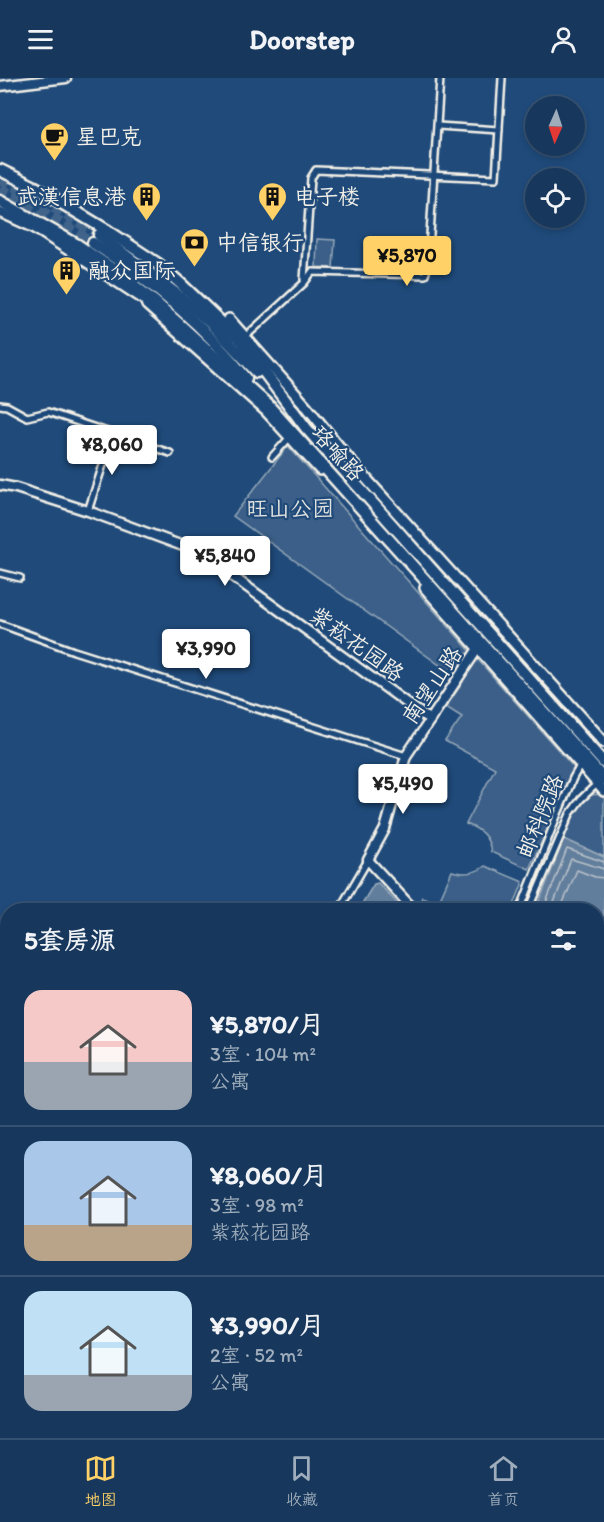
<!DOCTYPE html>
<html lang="zh">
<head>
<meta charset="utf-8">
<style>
  :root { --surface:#17385c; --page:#203f62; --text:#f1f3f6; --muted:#9eacbb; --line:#365272; --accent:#ffd166 }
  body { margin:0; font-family:Itim,"LXGW WenKai TC",sans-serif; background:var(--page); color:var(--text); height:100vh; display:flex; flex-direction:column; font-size:22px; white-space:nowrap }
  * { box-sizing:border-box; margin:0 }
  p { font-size:20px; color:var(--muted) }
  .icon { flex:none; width:33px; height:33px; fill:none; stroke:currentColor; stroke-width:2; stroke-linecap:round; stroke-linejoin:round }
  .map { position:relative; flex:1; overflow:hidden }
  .panel { position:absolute; left:0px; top:825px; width:604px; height:536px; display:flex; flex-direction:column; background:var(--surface); border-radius:24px 24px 0 0; box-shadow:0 3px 9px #0003,0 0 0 2px var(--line) }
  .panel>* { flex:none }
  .needle { width:39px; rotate:183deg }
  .tools { position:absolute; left:525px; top:18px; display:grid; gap:12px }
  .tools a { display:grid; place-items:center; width:60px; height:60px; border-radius:50%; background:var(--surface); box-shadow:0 3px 9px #0003,0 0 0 2px var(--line); font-size:30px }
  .price { position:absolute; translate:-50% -51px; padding:0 14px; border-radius:6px; background:#fff; color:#222; font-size:20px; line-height:39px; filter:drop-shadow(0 2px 3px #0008) }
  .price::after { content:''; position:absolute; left:50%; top:36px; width:18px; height:14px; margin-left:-9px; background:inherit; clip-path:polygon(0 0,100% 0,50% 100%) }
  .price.current { background:var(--accent); color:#111 }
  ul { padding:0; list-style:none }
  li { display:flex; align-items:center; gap:18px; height:150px; padding:0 24px }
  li+li { border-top:2px solid var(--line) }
  li span { display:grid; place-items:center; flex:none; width:168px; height:120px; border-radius:18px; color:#555 }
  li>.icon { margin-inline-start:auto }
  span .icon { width:72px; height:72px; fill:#fffc; stroke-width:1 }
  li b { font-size:26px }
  h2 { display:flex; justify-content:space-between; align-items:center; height:72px; padding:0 24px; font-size:26px }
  header { display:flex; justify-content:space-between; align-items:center; height:78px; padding:0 24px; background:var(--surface); font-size:27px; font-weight:800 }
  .tabs { display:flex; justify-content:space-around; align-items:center; height:84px; border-top:2px solid var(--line); background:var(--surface); font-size:16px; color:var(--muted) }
  .tabs a { display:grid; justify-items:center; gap:3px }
  .tabs .current { color:var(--accent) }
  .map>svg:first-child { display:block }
</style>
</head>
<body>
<header><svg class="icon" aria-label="menu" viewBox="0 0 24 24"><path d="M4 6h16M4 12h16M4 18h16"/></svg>Doorstep<svg class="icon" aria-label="person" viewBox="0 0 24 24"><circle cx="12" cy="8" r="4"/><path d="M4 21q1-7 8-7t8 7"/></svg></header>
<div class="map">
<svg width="604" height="1360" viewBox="0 0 604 1360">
  <rect width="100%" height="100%" fill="#1f4a7a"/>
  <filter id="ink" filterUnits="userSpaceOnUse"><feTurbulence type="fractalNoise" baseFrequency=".0167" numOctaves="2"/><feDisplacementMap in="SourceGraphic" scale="12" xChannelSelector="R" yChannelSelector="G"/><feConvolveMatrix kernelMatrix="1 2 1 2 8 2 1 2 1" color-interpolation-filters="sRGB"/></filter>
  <g filter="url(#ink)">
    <g fill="#3a5f88" stroke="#97a8b8" stroke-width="1.5">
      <path d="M317,161L335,162L333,190L316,189Z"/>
      <path d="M288,368L575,691L529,791L491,774C489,758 480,751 466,746L495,690L445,663L462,639L446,629L463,604L233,438Z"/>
      <path d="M601,716L604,720V779L564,761C568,750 579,723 590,717C594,716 597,717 601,716Z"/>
      <path d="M485,788L523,804L512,832H419L417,831L422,819L438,825L452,793C464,797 474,796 485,788Z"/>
      <path d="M442,1353H518L525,1360H437Z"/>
    </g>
    <g fill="#627e9d" stroke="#9cacbb" stroke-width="1.5">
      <path d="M564,761L604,779V1289H597V832H536Z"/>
      <path d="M378,805L404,832H358L374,806Z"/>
      <path d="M597,1300H604V1337L597,1335Z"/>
    </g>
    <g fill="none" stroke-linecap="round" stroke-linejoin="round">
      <g stroke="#bac3ca" stroke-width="1.5">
        <path d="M543,832L567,771L604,784"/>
        <path d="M551,832L571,781L604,791"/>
        <path d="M560,832L577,792L595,799L604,800"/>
      </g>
      <g stroke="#3f638a" stroke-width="10" stroke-dasharray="10 5" stroke-linecap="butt">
        <path d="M0,102L37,120L99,157"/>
        <path d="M0,110L33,127L93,165"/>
      </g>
      <defs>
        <g id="street">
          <path d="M438,48L499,52"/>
          <path d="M304,202L311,100L316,92L496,100L502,0"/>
          <path d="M244,260L304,205L312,194L425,197L428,188L440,0"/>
          <path d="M0,327L7,328L27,339L48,334L170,375"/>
          <path d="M272,379L291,358"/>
          <path d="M88,433L113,356"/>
          <path d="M0,495L20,500"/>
          <path d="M0,546L74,573L406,678"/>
          <path d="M339,832L368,782"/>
          <path d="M520,832L557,738L573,700L581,686"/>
          <path d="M529,832L570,736L581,721L599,704"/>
          <path d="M182,1360V1353"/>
          <path d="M237,1360V1353"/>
          <path d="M300,1360L309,1353"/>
        </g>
        <g id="secondary">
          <path d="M0,8L66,0"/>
          <path d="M0,407L16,410L88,433L199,474L430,642"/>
          <path d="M414,832L368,782L385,751L406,678L481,566"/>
          <path d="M426,1360L432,1353"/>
        </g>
        <g id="primary">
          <path d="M0,134L35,150L145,222L147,227L266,333L320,392"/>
          <path d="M229,241L307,329L353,386L604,664"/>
          <path d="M425,510L604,713"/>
        </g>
        <g id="highway">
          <path d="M0,92L35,109L108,153L158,186L181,206L241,263L306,350L604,685"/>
          <path d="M0,123L76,166L120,196L155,224L269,328L604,701"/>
          <path d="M99,157L178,217L210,245L257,294"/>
          <path d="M93,165C151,203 203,246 246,300"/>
        </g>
      </defs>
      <use href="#street" stroke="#f4f1e8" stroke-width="10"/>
      <use href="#secondary" stroke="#f4f1e8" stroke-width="13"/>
      <use href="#primary" stroke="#f4f1e8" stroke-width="14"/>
      <use href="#highway" stroke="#f4f1e8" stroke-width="15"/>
      <use href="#street" stroke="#1f4a7a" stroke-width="5"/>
      <use href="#secondary" stroke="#1f4a7a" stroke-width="8"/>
      <use href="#primary" stroke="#1f4a7a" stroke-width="9"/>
      <use href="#highway" stroke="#1f4a7a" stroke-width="10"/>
    </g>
  </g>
  <defs>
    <symbol id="cafe-pin" viewBox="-11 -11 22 30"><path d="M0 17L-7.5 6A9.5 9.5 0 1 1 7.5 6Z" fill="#ffd166" stroke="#1f4a7a"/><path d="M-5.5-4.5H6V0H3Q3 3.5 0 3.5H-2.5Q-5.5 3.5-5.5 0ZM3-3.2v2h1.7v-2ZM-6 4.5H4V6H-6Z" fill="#111"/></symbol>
    <symbol id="building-pin" viewBox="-11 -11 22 30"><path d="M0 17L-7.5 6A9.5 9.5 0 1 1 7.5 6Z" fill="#ffd166" stroke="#1f4a7a"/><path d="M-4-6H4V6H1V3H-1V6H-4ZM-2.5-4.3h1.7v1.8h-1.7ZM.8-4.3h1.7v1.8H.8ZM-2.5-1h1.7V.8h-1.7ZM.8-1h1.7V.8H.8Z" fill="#111"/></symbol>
    <symbol id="bank-pin" viewBox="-11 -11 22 30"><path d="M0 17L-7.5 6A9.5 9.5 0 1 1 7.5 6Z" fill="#ffd166" stroke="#1f4a7a"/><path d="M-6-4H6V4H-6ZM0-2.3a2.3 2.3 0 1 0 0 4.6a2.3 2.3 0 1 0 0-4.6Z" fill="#111"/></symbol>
  </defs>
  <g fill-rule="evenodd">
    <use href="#cafe-pin" x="38" y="42" width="33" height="45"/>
    <use href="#building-pin" x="130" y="102" width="33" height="45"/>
    <use href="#building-pin" x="256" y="102" width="33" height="45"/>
    <use href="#bank-pin" x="178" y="148" width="33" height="45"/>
    <use href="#building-pin" x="50" y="176" width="33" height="45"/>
  </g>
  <g text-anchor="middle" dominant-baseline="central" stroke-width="4.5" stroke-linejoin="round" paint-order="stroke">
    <g font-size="22" fill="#f4f1e8" stroke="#1f4a7a" text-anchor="start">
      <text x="76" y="58">星巴克</text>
      <text x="126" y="118" text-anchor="end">武漢信息港</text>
      <text x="294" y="118">电子楼</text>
      <text x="216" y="164">中信银行</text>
      <text x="88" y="192">融众国际</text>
    </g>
    <g font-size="22" fill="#f4f1e8" stroke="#1f4a7a">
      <text transform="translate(338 375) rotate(48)">珞喻路</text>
      <text transform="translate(357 566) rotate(36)">紫菘花园路</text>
      <text transform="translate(432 607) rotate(-56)">南望山路</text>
      <text transform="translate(540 738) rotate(-68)">邮科院路</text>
    </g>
    <g font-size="22" fill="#e1e2de" stroke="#1f4a7a">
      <text x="290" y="430">旺山公园</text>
    </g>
  </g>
</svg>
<div class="tools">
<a><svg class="needle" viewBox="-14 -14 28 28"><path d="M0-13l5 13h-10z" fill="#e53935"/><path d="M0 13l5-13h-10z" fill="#9eacbb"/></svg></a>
<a><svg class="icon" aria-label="locate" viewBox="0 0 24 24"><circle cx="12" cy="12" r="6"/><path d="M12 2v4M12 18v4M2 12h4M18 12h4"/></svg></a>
</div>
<b class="price current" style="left:407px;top:209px">¥5,870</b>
<b class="price" style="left:112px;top:398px">¥8,060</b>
<b class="price" style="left:225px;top:509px">¥5,840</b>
<b class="price" style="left:206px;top:602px">¥3,990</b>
<b class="price" style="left:403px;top:737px">¥5,490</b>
<section class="panel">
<h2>5套房源<svg class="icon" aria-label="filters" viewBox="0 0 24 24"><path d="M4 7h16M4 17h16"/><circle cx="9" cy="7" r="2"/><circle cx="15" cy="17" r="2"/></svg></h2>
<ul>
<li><span style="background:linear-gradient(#f6c9c9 60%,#9aa5b1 0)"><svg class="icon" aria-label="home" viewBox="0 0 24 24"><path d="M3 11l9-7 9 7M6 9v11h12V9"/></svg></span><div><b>¥5,870/月</b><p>3室 · 104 m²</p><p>公寓</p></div></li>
<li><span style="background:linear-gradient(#a9c7e8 70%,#b9a48a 0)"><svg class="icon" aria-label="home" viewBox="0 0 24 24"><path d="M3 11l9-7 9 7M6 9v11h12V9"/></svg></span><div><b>¥8,060/月</b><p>3室 · 98 m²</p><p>紫菘花园路</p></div></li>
<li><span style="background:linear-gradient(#bfe0f5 70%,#9aa5b1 0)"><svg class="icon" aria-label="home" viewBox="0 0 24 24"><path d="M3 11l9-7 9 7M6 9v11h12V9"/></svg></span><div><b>¥3,990/月</b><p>2室 · 52 m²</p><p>公寓</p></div></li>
</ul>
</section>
</div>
<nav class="tabs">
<a class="current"><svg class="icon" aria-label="map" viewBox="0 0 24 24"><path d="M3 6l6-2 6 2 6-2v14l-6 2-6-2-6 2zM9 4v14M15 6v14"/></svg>地图</a>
<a><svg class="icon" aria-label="saved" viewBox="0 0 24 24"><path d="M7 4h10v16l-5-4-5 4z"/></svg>收藏</a>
<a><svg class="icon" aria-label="home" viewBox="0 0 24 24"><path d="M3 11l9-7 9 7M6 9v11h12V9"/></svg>首页</a>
</nav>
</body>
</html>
